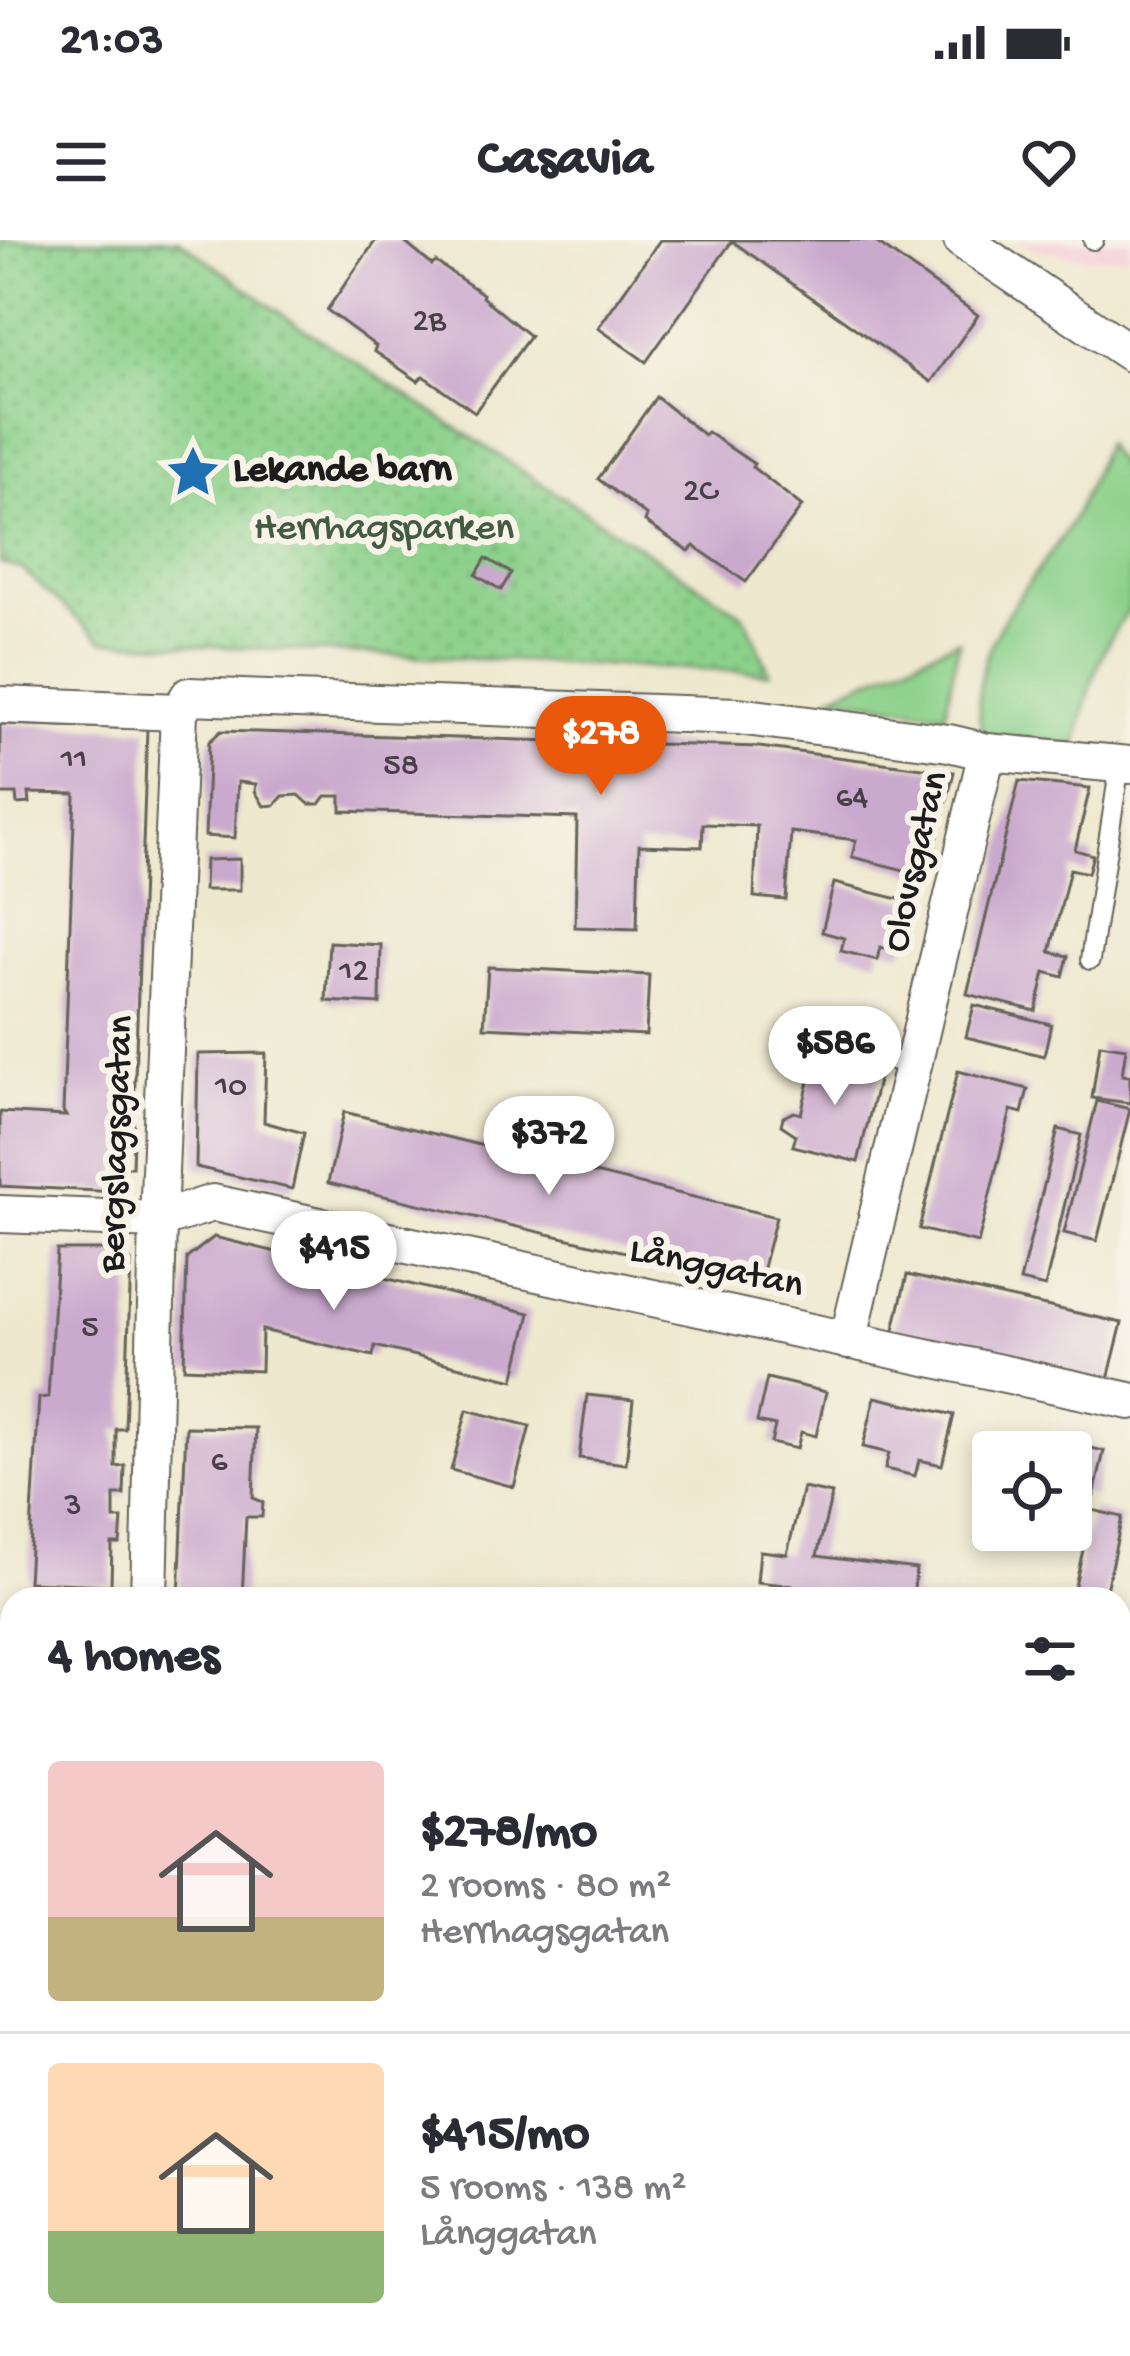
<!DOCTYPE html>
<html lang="en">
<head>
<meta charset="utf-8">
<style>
  :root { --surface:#fff; --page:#f7f7f7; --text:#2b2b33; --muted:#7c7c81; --line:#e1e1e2; --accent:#ea580c }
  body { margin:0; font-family:"Gochi Hand",sans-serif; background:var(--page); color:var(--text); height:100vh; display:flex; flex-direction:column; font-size:45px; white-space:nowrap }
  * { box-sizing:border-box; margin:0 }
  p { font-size:39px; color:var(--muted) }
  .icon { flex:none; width:66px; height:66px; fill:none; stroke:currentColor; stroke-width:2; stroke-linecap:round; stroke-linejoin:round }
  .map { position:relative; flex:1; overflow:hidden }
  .drawer { position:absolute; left:0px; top:1347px; width:1131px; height:771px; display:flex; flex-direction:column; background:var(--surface); border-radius:36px 36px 0 0; box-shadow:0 6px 18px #0003 }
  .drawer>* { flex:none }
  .fabs { position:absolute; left:972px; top:1191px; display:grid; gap:24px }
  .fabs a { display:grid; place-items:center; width:120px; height:120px; border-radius:12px; background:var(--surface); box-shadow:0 6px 18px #0003; font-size:60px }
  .price { position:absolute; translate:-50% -102px; padding:0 27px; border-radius:42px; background:#fff; color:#222; font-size:39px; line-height:78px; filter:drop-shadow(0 3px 6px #0008) }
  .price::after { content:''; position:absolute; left:50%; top:72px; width:36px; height:27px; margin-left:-18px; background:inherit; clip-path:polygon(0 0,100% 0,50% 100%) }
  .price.selected { background:var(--accent); color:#fff }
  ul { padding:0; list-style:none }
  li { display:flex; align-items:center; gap:36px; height:300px; padding:0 48px }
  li+li { border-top:3px solid var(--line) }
  li span { display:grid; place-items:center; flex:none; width:336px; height:240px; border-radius:12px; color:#555 }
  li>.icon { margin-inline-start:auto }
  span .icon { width:144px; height:144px; fill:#fffc; stroke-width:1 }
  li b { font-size:51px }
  h2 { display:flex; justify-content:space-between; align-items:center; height:144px; padding:0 48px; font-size:51px }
  .status { display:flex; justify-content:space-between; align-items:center; height:84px; padding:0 60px; background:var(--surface); direction:ltr }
  .status svg { height:33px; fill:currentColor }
  header { display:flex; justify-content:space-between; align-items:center; height:156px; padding:0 48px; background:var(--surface); font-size:54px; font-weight:700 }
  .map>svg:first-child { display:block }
</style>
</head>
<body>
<div class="status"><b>21:03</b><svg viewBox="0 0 49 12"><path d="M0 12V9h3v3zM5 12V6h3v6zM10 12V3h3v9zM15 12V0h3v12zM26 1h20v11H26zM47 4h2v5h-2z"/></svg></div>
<header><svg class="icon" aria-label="menu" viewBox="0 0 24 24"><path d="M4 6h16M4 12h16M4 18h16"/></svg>Casavia<svg class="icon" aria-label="heart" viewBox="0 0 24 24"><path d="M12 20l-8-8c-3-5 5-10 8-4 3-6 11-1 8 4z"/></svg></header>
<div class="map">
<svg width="1130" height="2116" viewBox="0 0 1130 2116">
  <defs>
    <pattern id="forest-crowns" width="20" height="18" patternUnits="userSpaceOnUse" patternTransform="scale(3)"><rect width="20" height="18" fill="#71b377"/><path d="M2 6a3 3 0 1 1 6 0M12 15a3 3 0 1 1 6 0" fill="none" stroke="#5c9161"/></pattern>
    <pattern id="park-dots" width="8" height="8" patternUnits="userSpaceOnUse" patternTransform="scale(3)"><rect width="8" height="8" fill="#8cd18b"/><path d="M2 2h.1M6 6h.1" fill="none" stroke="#78b377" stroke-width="1.8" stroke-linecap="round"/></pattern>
  </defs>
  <rect width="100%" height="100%" fill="#f7f3e8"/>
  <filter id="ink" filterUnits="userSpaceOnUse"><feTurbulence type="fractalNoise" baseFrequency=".00833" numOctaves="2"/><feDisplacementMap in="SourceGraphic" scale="24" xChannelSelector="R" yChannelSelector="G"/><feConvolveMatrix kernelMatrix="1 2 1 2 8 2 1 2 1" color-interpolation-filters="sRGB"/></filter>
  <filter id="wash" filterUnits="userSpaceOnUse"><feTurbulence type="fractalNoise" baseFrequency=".004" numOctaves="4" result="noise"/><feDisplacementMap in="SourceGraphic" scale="48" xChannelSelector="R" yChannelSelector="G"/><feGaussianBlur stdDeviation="2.7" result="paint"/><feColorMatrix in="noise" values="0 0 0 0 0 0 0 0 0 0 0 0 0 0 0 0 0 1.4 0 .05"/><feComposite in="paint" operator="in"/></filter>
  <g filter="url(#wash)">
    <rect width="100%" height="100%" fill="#eee8ce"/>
    <path fill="#f6cfd8" d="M1017,0H1130V16L1082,18L1037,9Z"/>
    <path fill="#d1bdca" d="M0,2051L12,2053V2106H729L708,2116H0Z"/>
    <g fill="#8cd18b" stroke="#547654" stroke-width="3">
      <path d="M1105,204L1130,242V369C1098,407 1087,457 1076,505L982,493C964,406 1023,357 1066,291C1082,265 1093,233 1105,204Z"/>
      <path d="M959,400L945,474L832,455Z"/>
      <path d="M1119,2081L1130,2100V2116H865L893,2106H1119Z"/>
    </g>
    <g fill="url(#forest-crowns)" stroke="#46684a" stroke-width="3">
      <path d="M1130,1872V1976L1119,1978V1879Z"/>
      <path d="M0,1958H12V2053L0,2051Z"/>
    </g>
    <path fill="url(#park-dots)" stroke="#547654" stroke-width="3" d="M0,0H179L286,77L744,375L770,433L102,401L22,329L0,323Z"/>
    <g id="blocks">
      <g fill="#caa9ce">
        <path d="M376,0H402L432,25L436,22L483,54L482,57L530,96L475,172L423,136L418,141L374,111L376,106L327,70Z"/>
        <path d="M660,0H873L978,75L931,142L732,1L646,122L598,88Z"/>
        <path d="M656,157L704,195L707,192L754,224L752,227L802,266L746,342L694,306L689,311L645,282L647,276L598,239Z"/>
        <path d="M486,318L511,333L501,350L476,335Z"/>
        <path d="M0,484L147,489L132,927H118L117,952L0,946V872L66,876L63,871L75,554L29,553L30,563L17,564L16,554H0Z"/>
        <path d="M221,491L759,507L954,532L928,636L852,617L856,600L791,592L786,660L754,657L757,586L703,584L702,607L639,605L637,689L575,687L577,578L341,571V556H326L320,564H309L299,555L283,556L275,565L264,566L255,551L256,544L238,542L235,598L205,596L209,502Z"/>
        <path d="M1019,541L1090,548L1075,610L1093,615L1088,633L1070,629L1050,712L1068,716L1063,737L1045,732L1036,771L967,754Z"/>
        <path d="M240,619V650H204L205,620Z"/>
        <path d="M834,643L915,663L903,712L880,707L877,720L841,711L844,698L822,692Z"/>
        <path d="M329,702L381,705L380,764L326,761Z"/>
        <path d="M488,727L649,735L646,795L484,787Z"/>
        <path d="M974,765L1051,784L1044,816L966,797Z"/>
        <path d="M1100,804L1126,808L1122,835L1130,836V863L1092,858Z"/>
        <path d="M266,813L264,882L304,893L292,949L196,927L198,814Z"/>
        <path d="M816,813L881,829L858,922L793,906L796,895L781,885L783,877L794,872L801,874Z"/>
        <path d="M958,831L1028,849L1022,873L1011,870L978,1003L919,989Z"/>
        <path d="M1097,861L1130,869L1097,1001L1064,993Z"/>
        <path d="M344,872L776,977L759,1043L328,943Z"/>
        <path d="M1058,889L1081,895L1045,1047L1020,1041Z"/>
        <path d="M214,997L530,1073L514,1140L375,1106L373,1116L262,1090L261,1131L184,1128L187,1018Z"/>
        <path d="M57,1010H120L131,1021L125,1189H116V1227L125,1226L124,1255H114V1279H122L120,1304H112L111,1345L28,1342L39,1158L48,1157Z"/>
        <path d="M907,1035L1122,1083L1106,1147L893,1094Z"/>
        <path d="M767,1138L826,1152L816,1196L801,1192L797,1209L771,1203L775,1186L757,1182Z"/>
        <path d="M587,1155L633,1160L626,1224L579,1218Z"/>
        <path d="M875,1157L954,1175L942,1225L919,1220L915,1236L885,1229L889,1213L863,1207Z"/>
        <path d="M467,1170L530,1186L514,1247L451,1230Z"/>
        <path d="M186,1187L256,1188L253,1258L263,1262L262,1277H246L242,1359H179Z"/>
        <path d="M1032,1194L1104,1211L1094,1256L1071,1250V1212H1028Z"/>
        <path d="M803,1248L832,1254L817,1316L916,1329L913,1359L757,1342L760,1311L787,1314Z"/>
        <path d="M1092,1270L1122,1277L1104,1359H1072Z"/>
        <rect x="1119" y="1504" width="11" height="54"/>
        <rect x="0" y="1759" width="12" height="24"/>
      </g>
    </g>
  </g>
  <g filter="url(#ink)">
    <use href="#blocks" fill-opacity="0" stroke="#66635a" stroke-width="3"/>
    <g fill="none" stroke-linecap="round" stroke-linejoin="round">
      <defs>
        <g id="lane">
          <path d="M1093,0H1094"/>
          <path d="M1090,720L1120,524"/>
          <path d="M808,800L913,825"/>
        </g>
        <g id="street">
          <path d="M962,0L1130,113"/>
          <path d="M0,465L179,472"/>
          <path d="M0,974L158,980L213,963L1130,1161"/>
          <path d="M848,1101L987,512"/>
          <path d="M149,1359L158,980L179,472L189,456L738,476L949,503L987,512L1130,525"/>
          <path d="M0,1546L12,1547"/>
          <path d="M1119,1591L1130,1592"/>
          <path d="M1119,1742L1130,1731"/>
          <path d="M0,1952H12"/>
        </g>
        <g id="primary">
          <path d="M1119,2000L1130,1998"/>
          <path d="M749,2116L772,2106"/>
          <path d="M820,2116L844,2106"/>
        </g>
      </defs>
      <use href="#lane" stroke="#66635a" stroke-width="22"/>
      <use href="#street" stroke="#66635a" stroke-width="40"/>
      <use href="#primary" stroke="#66635a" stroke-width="62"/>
      <use href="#lane" stroke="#fff" stroke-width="18"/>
      <use href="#street" stroke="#fff" stroke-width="36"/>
      <use href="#primary" stroke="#fcbd6f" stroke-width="57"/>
      <defs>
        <g id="rail">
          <path d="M1119,1854L1130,1846"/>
          <path d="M0,2093L12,2094"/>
          <path d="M351,2106L583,2116"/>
        </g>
      </defs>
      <use href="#rail" stroke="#1c1c1c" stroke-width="14"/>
      <use href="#rail" stroke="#f7f3e8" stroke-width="9" stroke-dasharray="27" stroke-linecap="butt"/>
    </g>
  </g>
  <defs>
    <symbol id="sight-bare" viewBox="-9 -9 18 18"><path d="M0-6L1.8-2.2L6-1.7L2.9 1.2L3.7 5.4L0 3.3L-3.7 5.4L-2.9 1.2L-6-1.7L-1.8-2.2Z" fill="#1f6fb2" stroke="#f7f3e8" stroke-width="2.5" paint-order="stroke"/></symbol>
  </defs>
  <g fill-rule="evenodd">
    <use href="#sight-bare" x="155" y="194" width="76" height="76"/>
  </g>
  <g text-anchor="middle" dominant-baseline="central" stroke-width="12" stroke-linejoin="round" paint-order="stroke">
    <g font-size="33" fill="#483f48">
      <text x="429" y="83">2B</text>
      <text x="700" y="253">2C</text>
      <text x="74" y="521">11</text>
      <text x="401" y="527">58</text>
      <text x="852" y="559">64</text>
      <text x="354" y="733">12</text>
      <text x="231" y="848">10</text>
      <text x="90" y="1089">5</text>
      <text x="219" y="1223">6</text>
      <text x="73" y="1267">3</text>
    </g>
    <g font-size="39" font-weight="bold" fill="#1c1c1c" stroke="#f7f3e8" text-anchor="start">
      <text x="233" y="232">Lekande barn</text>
    </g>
    <g font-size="39" fill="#435b43" stroke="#f7f3e8">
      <text x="384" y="290">Herrhagsparken</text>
    </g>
    <g font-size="39" fill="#1c1c1c" stroke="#f7f3e8">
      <text transform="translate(918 622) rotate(-77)">Olovsgatan</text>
      <text transform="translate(119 904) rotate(-88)">Bergslagsgatan</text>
      <text transform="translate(716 1030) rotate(12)">Långgatan</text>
    </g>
  </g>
</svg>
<div class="fabs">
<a><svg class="icon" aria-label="locate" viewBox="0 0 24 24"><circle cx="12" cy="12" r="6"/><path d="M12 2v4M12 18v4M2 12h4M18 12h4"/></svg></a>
</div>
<b class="price selected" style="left:601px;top:558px">$278</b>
<b class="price" style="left:835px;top:868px">$586</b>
<b class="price" style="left:549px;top:958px">$372</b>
<b class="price" style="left:334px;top:1073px">$415</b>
<section class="drawer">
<h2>4 homes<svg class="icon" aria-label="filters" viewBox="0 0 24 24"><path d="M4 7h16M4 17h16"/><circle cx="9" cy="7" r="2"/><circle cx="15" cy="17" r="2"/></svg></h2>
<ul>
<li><span style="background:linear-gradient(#f6c9c9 65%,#c2b280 0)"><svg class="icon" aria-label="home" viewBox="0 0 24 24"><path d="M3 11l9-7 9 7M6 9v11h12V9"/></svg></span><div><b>$278/mo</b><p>2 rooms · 80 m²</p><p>Herrhagsgatan</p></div></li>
<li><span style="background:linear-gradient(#ffd9b3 70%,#8fb573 0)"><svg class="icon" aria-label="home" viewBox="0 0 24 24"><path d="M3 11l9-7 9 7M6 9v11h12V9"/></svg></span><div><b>$415/mo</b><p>5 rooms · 138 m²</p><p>Långgatan</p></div></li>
</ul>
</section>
</div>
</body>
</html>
